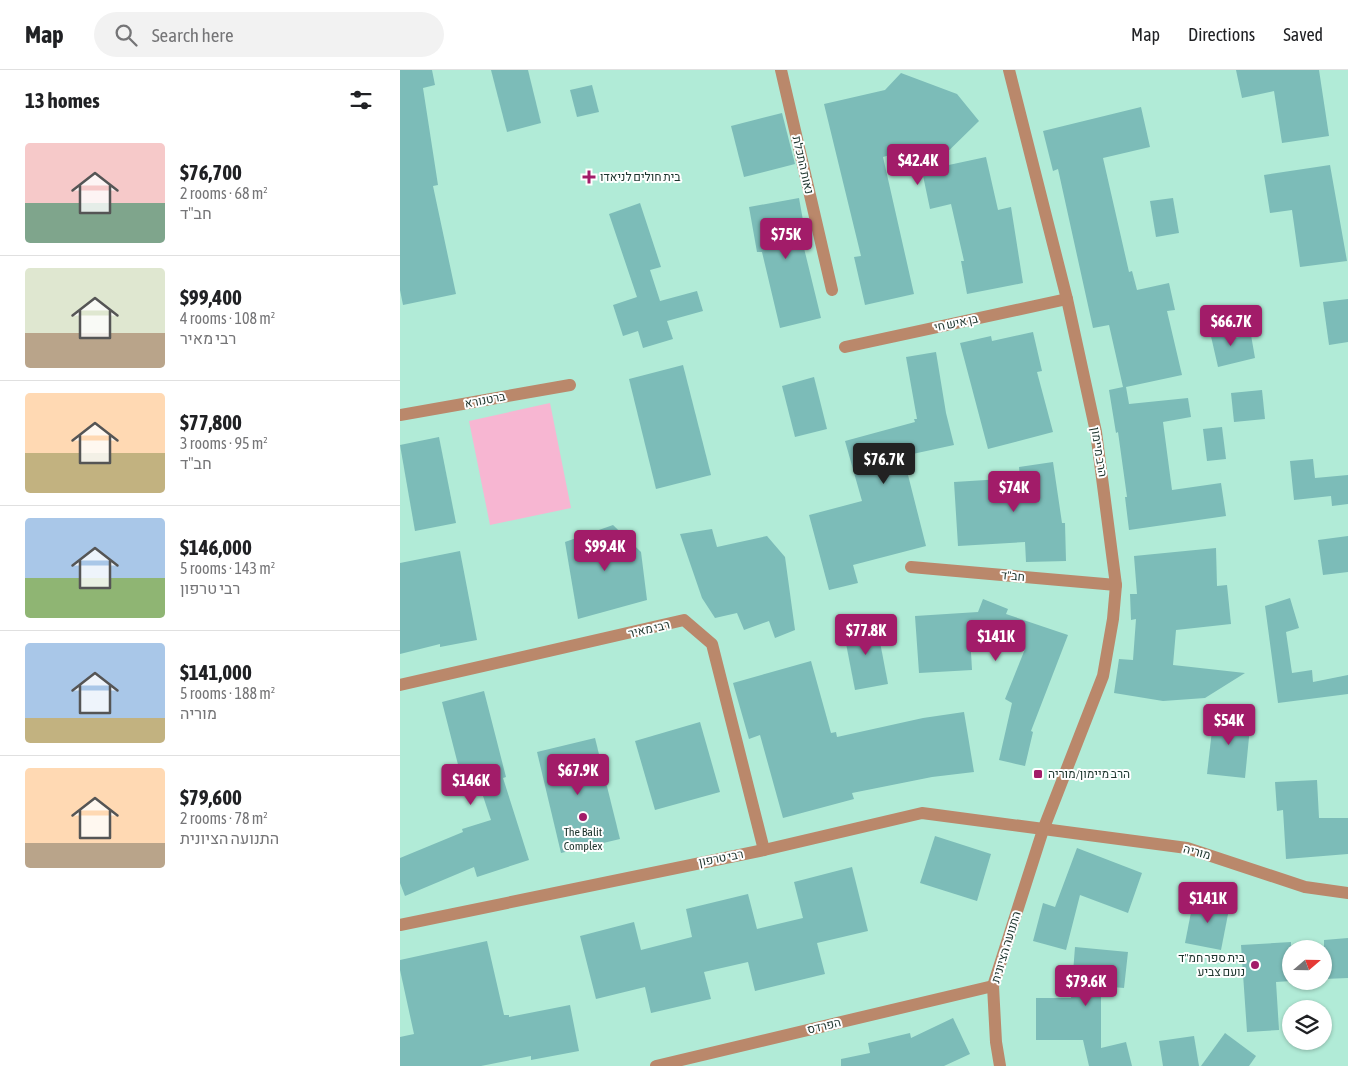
<!DOCTYPE html>
<html lang="en">
<head>
<meta charset="utf-8">
<style>
  :root { --surface:#fff; --page:#f2f2f2; --text:#202124; --muted:#757577; --line:#e0e0e0; --accent:#a21c69 }
  body { margin:0; font-family:"Asap Condensed",Heebo,sans-serif; background:var(--page); color:var(--text); height:100vh; display:flex; flex-direction:column; font-size:19px; white-space:nowrap }
  * { box-sizing:border-box; margin:0 }
  p { font-size:16px; color:var(--muted) }
  .icon { flex:none; width:28px; height:28px; fill:none; stroke:currentColor; stroke-width:2; stroke-linecap:round; stroke-linejoin:round }
  .map { position:relative; flex:1; overflow:hidden }
  .drawer { display:flex; flex-direction:column; background:var(--surface); width:400px }
  .drawer>* { flex:none }
  .needle { width:32px; rotate:70deg }
  .buttons { position:absolute; left:882px; top:870px; display:grid; gap:10px }
  .buttons a { display:grid; place-items:center; width:50px; height:50px; border-radius:50%; background:var(--surface); box-shadow:0 1px 4px #0004; font-size:25px }
  .price { position:absolute; translate:-50% -42px; padding:0 11px; border-radius:5px; background:var(--accent); color:#fff; font-size:16px; line-height:32px; filter:drop-shadow(0 1px 2px #0008) }
  .price::after { content:''; position:absolute; left:50%; top:30px; width:15px; height:11px; margin-left:-8px; background:inherit; clip-path:polygon(0 0,100% 0,50% 100%) }
  .price.selected { background:#222; color:#fff }
  ul { padding:0; list-style:none }
  li { display:flex; align-items:center; gap:15px; height:125px; padding:0 25px }
  li+li { border-top:1px solid var(--line) }
  li span { display:grid; place-items:center; flex:none; width:140px; height:100px; border-radius:5px; color:#555 }
  li>.icon { margin-inline-start:auto }
  span .icon { width:60px; height:60px; fill:#fffc; stroke-width:1 }
  li b { font-size:21px }
  h2 { display:flex; justify-content:space-between; align-items:center; height:60px; padding:0 25px; font-size:21px }
  header { display:flex; align-items:center; gap:30px; box-sizing:border-box; height:70px; padding:0 25px; background:var(--surface); border-bottom:1px solid var(--line) }
  header strong { font-size:24px }
  nav { display:flex; gap:28px; margin-inline-start:auto; font-size:18px }
  .search { width:350px; height:45px; background:var(--page); display:flex; align-items:center; gap:12px; box-sizing:border-box; padding:0 18px; border-radius:28px; color:var(--muted); font-size:19px }
  main { display:flex; flex:1; min-height:0 }
  .map>svg:first-child { display:block }
</style>
</head>
<body>
<header>
<strong>Map</strong>
<div class="search"><svg class="icon" aria-label="search" viewBox="0 0 24 24"><circle cx="10" cy="10" r="6"/><path d="M15 15l6 6"/></svg>Search here</div>
<nav><a>Map</a><a>Directions</a><a>Saved</a></nav>
</header>
<main>
<section class="drawer">
<h2>13 homes<svg class="icon" aria-label="filters" viewBox="0 0 24 24"><path d="M4 7h16M4 17h16"/><circle cx="9" cy="7" r="2"/><circle cx="15" cy="17" r="2"/></svg></h2>
<ul>
<li><span style="background:linear-gradient(#f6c9c9 60%,#7fa58c 0)"><svg class="icon" aria-label="home" viewBox="0 0 24 24"><path d="M3 11l9-7 9 7M6 9v11h12V9"/></svg></span><div><b>$76,700</b><p>2 rooms · 68 m²</p><p>חב&quot;ד</p></div></li>
<li><span style="background:linear-gradient(#dfe7d0 65%,#b9a48a 0)"><svg class="icon" aria-label="home" viewBox="0 0 24 24"><path d="M3 11l9-7 9 7M6 9v11h12V9"/></svg></span><div><b>$99,400</b><p>4 rooms · 108 m²</p><p>רבי מאיר</p></div></li>
<li><span style="background:linear-gradient(#ffd9b3 60%,#c2b280 0)"><svg class="icon" aria-label="home" viewBox="0 0 24 24"><path d="M3 11l9-7 9 7M6 9v11h12V9"/></svg></span><div><b>$77,800</b><p>3 rooms · 95 m²</p><p>חב&quot;ד</p></div></li>
<li><span style="background:linear-gradient(#a9c7e8 60%,#8fb573 0)"><svg class="icon" aria-label="home" viewBox="0 0 24 24"><path d="M3 11l9-7 9 7M6 9v11h12V9"/></svg></span><div><b>$146,000</b><p>5 rooms · 143 m²</p><p>רבי טרפון</p></div></li>
<li><span style="background:linear-gradient(#a9c7e8 75%,#c2b280 0)"><svg class="icon" aria-label="home" viewBox="0 0 24 24"><path d="M3 11l9-7 9 7M6 9v11h12V9"/></svg></span><div><b>$141,000</b><p>5 rooms · 188 m²</p><p>מוריה</p></div></li>
<li><span style="background:linear-gradient(#ffd9b3 75%,#b9a48a 0)"><svg class="icon" aria-label="home" viewBox="0 0 24 24"><path d="M3 11l9-7 9 7M6 9v11h12V9"/></svg></span><div><b>$79,600</b><p>2 rooms · 78 m²</p><p>התנועה הציונית</p></div></li>
</ul>
</section>
<div class="map">
<svg width="948" height="996" viewBox="0 0 948 996">
  <rect width="100%" height="100%" fill="#b1ebd7"/>
  <path fill="#f7b6d2" d="M150,333L171,438L90,455L69,351Z"/>
  <g fill="#7cbcb8">
    <path d="M0,0H32L35,15L23,18L38,115L33,116L56,224L3,235L0,220Z"/>
    <path d="M91,0H128L141,53L107,62Z"/>
    <path d="M836,0H919L929,66L882,73L874,21L842,28Z"/>
    <path d="M501,3L557,24L579,51L530,99L586,87L598,140L611,137L623,213L567,224L561,191H564L551,134L530,139L517,77L483,87L514,224L465,235L454,187L461,186L424,34L485,20Z"/>
    <path d="M192,15L199,42L177,47L170,20Z"/>
    <path d="M741,37L750,77L703,88L729,202L732,201L737,220L769,213L775,240L767,241L782,305L726,317L729,334L788,328L791,347L763,352L772,420L821,413L826,446L729,460L725,427H727L718,362L716,363L709,320L723,317L709,255L693,258L658,99L653,101L643,61Z"/>
    <path d="M382,43L395,94L344,107L331,56Z"/>
    <path d="M930,95L947,191L900,197L892,140L870,143L864,105Z"/>
    <path d="M399,128L407,173L403,174L421,248L380,258L362,182H357L349,137Z"/>
    <path d="M773,128L779,163L756,167L750,131Z"/>
    <path d="M240,133L261,197L250,200L260,231L297,221L303,241L267,251L273,269L243,278L238,261L223,266L213,235L237,227L209,144Z"/>
    <path d="M948,229V272L929,275L923,232Z"/>
    <path d="M832,257L834,268L851,265L855,288L818,297L810,262Z"/>
    <path d="M633,262L642,301L637,302L653,362L588,379L560,273L591,266L592,271Z"/>
    <path d="M536,282L546,343L554,375L508,385L513,403L508,405L526,476L453,495L458,513L429,520L409,445L462,431L445,371L515,352L514,349H517L506,287Z"/>
    <path d="M283,295L311,405L256,419L229,309Z"/>
    <path d="M414,307L427,359L395,367L382,316Z"/>
    <path d="M862,320L865,349L834,352L831,323Z"/>
    <path d="M822,357L826,389L807,391L803,359Z"/>
    <path d="M39,367L56,453L15,461L0,375Z"/>
    <path d="M913,389L915,408L948,405V434L932,436L931,426L894,430L890,391Z"/>
    <path d="M653,392L662,453H665L666,491L626,492L625,472L558,476L554,412L620,408L619,397Z"/>
    <path d="M213,455L241,482L247,530L178,549L165,472Z"/>
    <path d="M312,459L317,477L367,466L385,487L395,560L375,568L369,551L344,560L337,543L315,548L302,528L280,464Z"/>
    <path d="M948,466V502L923,505L918,470Z"/>
    <path d="M816,478L817,516L827,515L831,554L776,560L773,595L845,603L805,628L763,631L714,623L719,589L733,590L736,549L731,550L730,524H737L734,486Z"/>
    <path d="M60,481L77,570L40,577V574L0,584V493Z"/>
    <path d="M890,528L899,558L886,562L892,603L912,600L913,612L948,605V624L878,633L865,536Z"/>
    <path d="M583,529L608,539L606,544L668,565L631,661L633,662L625,696L599,690L612,633L605,629L625,579L596,569L594,574L570,565L572,600L519,603L515,546L578,542Z"/>
    <path d="M476,551L488,614L455,620L443,558Z"/>
    <path d="M411,591L431,663L436,662L437,667L523,648L564,642L574,702L532,707L452,723L454,729L383,748L360,665L349,669L333,613Z"/>
    <path d="M84,621L106,707L103,708L129,790L77,807L74,797L5,826L0,813V788L63,762L62,759L91,750L79,714L64,718L42,632Z"/>
    <path d="M814,643L851,647L845,708L807,704Z"/>
    <path d="M300,652L320,722L255,740L235,671Z"/>
    <path d="M195,668L220,769L161,783L137,682Z"/>
    <path d="M917,710L919,748H948V784L886,789L883,740L877,741L875,712Z"/>
    <path d="M535,766L591,784L577,831L520,813Z"/>
    <path d="M677,778L742,803L728,843L680,825L666,880L633,871L643,833L655,837Z"/>
    <path d="M452,797L468,861L417,873L425,904L355,921L348,892L304,902L311,929L251,943L245,917L196,929L180,866L234,852L241,880L292,867L286,839L348,824L357,859L403,848L394,812Z"/>
    <path d="M794,827L830,834L821,880L785,873Z"/>
    <path d="M948,868V908L924,909V870Z"/>
    <path d="M87,871L104,945H109V947L170,935L179,981L131,990V986L81,996H0V967L14,964L0,900V890Z"/>
    <path d="M891,872V911L876,912L879,960L847,962L841,875Z"/>
    <path d="M675,877L728,882L724,918L701,916V978L726,972L732,996H689L683,970H636V928H671Z"/>
    <path d="M553,948L570,984L544,996H441V989L470,983L468,973L510,963L511,968Z"/>
    <path d="M825,963L856,986L849,996H801Z"/>
    <path d="M794,966L799,996H763L759,971Z"/>
  </g>
  <g fill="none" stroke-linecap="round" stroke-linejoin="round">
    <g stroke="#ba886b" stroke-width="12">
      <path d="M381,0L432,220"/>
      <path d="M445,277L667,229"/>
      <path d="M0,345L170,315"/>
      <path d="M511,497L716,515"/>
      <path d="M0,615L284,550L312,574L364,780"/>
      <path d="M0,855L364,780L522,743L787,778L905,817L948,823"/>
      <path d="M256,996L593,916"/>
      <path d="M600,996L596,972L593,916L643,760L703,606L713,549L716,515L696,362L667,229L609,0"/>
    </g>
  </g>
  <g fill="#a21c69" stroke="#fefefe" stroke-width="2">
    <path d="M186.5 99.5h5v5h5v5h-5v5h-5v-5h-5v-5h5z"/>
    <rect x="633" y="699" width="10" height="10" rx="2.5"/>
    <circle cx="183" cy="747" r="5"/>
    <circle cx="855" cy="895" r="5"/>
  </g>
  <g text-anchor="middle" dominant-baseline="central" stroke-width="4" stroke-linejoin="round" paint-order="stroke">
    <g font-size="12" fill="#1c332c" stroke="#fefefe">
      <text transform="translate(403 95) rotate(77)">נאות התכלת</text>
      <text transform="translate(556 253) rotate(-12)">בן איש חי</text>
      <text transform="translate(85 330) rotate(-11)">ברטנורא</text>
      <text transform="translate(699 382) rotate(81)">הרב מיימון</text>
      <text transform="translate(613 506) rotate(5)">חב"ד</text>
      <text transform="translate(249 559) rotate(-13)">רבי מאיר</text>
      <text transform="translate(797 782) rotate(15)">מוריה</text>
      <text transform="translate(321 788) rotate(-11)">רבי טרפון</text>
      <text transform="translate(606 877) rotate(-73)">התנועה הציונית</text>
      <text transform="translate(424 956) rotate(-13)">הפרדס</text>
    </g>
    <g font-size="12" fill="#1c332c" stroke="#fefefe" text-anchor="start">
      <text x="200" y="107">בית חולים לניאדו</text>
      <text x="648" y="704">הרב מיימון/מוריה</text>
      <text x="183" y="762" text-anchor="middle">The Balit<tspan x="183" dy="14">Complex</tspan></text>
      <text x="845" y="888" text-anchor="end">בית ספר חמ"ד<tspan x="845" dy="14">נועם צביע</tspan></text>
    </g>
  </g>
</svg>
<div class="buttons">
<a><svg class="needle" viewBox="-14 -14 28 28"><path d="M0-13l5 13h-10z" fill="#e53935"/><path d="M0 13l5-13h-10z" fill="#757577"/></svg></a>
<a><svg class="icon" aria-label="layers" viewBox="0 0 24 24"><path d="M12 4l9 5-9 5-9-5zM3 14l9 5 9-5"/></svg></a>
</div>
<b class="price" style="left:518px;top:116px">$42.4K</b>
<b class="price" style="left:386px;top:190px">$75K</b>
<b class="price" style="left:831px;top:277px">$66.7K</b>
<b class="price selected" style="left:484px;top:415px">$76.7K</b>
<b class="price" style="left:614px;top:443px">$74K</b>
<b class="price" style="left:205px;top:502px">$99.4K</b>
<b class="price" style="left:466px;top:586px">$77.8K</b>
<b class="price" style="left:596px;top:592px">$141K</b>
<b class="price" style="left:829px;top:676px">$54K</b>
<b class="price" style="left:178px;top:726px">$67.9K</b>
<b class="price" style="left:71px;top:736px">$146K</b>
<b class="price" style="left:808px;top:854px">$141K</b>
<b class="price" style="left:686px;top:937px">$79.6K</b>
</div>
</main>
</body>
</html>
